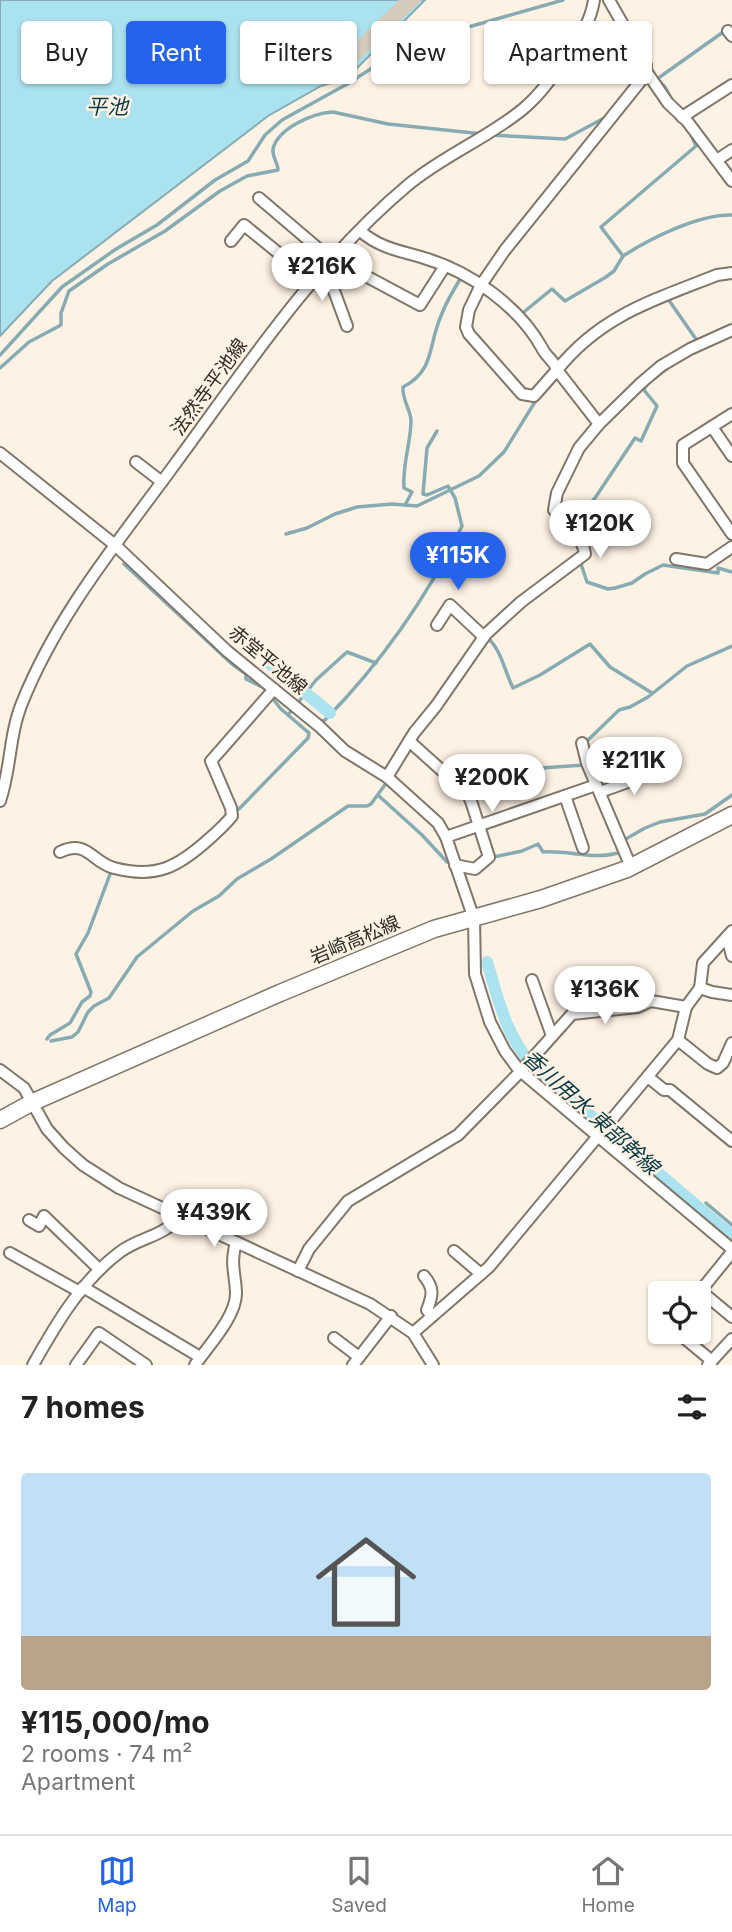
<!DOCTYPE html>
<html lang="en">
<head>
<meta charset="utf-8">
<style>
  :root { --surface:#fff; --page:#f6f6f6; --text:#222; --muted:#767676; --line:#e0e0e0; --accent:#2563eb }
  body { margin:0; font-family:Inter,"Noto Sans JP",sans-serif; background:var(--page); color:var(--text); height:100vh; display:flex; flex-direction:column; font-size:26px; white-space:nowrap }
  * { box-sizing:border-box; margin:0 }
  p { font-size:23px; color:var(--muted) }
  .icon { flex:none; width:38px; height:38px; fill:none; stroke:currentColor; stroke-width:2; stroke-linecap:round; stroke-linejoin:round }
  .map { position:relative; height:1365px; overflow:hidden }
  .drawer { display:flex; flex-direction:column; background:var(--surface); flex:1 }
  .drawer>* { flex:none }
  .banner { position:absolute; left:21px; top:21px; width:691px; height:63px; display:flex; gap:14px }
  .fabs { position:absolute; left:648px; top:1281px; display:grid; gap:14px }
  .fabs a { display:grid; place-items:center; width:63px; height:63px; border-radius:7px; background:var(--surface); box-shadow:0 2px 5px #0004; font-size:35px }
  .price { position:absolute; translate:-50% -60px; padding:0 16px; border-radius:24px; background:#fff; color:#222; font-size:23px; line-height:46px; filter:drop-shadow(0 2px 4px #0008) }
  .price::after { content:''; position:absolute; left:50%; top:42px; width:21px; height:16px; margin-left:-10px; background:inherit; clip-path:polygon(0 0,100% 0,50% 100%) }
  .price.on { background:var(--accent); color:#fff }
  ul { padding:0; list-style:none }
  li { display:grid; align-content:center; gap:14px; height:371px; padding:0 21px }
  li span { display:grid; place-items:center; height:217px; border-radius:7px; color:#555 }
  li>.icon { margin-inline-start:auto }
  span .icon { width:126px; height:126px; fill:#fffc; stroke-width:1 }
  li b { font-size:30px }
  h2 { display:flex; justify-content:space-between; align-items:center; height:84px; padding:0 21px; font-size:30px }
  .chip { padding:0 24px; border-radius:7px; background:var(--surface); box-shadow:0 2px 5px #0004; font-size:24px; line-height:63px }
  .chip.on { background:var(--accent); color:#fff }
  .dock { display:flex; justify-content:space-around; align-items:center; height:98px; border-top:2px solid var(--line); background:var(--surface); font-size:19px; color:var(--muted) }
  .dock a { display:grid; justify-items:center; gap:4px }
  .dock .on { color:var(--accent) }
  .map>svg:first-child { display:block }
</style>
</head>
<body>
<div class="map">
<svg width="732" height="1365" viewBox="0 0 732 1365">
  <rect width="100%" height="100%" fill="#fef2e4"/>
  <path fill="#abe2f0" stroke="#86abb3" stroke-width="2" d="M0,0H425L347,78L321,86L268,116L52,281L0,336Z"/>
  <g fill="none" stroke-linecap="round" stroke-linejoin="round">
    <g stroke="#86abb3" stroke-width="3.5">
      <path d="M672,100L665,87L657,79L726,30"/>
      <path d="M490,135L565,139L608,116"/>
      <path d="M496,254L513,232"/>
      <path d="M623,256C651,238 699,214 732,215"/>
      <path d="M668,299L698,342"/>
      <path d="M519,316L552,289L565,301L606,277L614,271L623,256L601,227L696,146L690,132"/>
      <path d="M0,355L62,287L116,249L157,225L215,180L248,161L265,135L282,120L349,83L409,44L563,0"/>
      <path d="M0,368L29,342L61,325V313L69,291L108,264L165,231L220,191L247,176L278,170C278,163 272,157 273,149C278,128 313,113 333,112L388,124L483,134"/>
      <path d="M405,505L412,492L404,488C402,465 411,443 411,420C410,409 402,399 403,387C435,371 428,345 441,316C446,302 454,289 462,276"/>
      <path d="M572,525L595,498L635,438L641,441L657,406L644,390L647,384L669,367"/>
      <path d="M286,534L307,528L335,514L357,507L392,504L417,506L479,476L504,452L538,397"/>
      <path d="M580,561L587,582L608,589L615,588L632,583L645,574L663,565L718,573V568L732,572"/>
      <path d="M124,564L232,664L246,674V679L264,688L281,709L309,733L308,738L239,809L233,811"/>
      <path d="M487,637C502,651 504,670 513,688L540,675L590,644L610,667L652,693"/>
      <path d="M288,715L316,680L347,652L376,663"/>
      <path d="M318,722L325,720C381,663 427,597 462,526L455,498L448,486L427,495L423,494L427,448L437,431"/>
      <path d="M585,743L619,710L630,707L648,697L687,666L732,646"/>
      <path d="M471,794L527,769L584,765"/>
      <path d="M379,796L422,835L447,862L451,863"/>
      <path d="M623,842L624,840L645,828L660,822L705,814L732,795"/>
      <path d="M489,858L522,851L538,844L543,852C571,850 595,861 621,852L622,850"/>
      <path d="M47,1039L50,1035L70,1023L82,1002L90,996L91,992L76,954L88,933L112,869"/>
      <path d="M51,1041L72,1037L78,1032L88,1012L94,1006L109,998L137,957L193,911L219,896L237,879L271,859L348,806H367L371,804L387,782"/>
      <path d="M706,1203L732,1225"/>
    </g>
    <g stroke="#abe2f0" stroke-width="12">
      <path d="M269,663L330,713"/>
      <path d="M487,962C499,1002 506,1036 534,1067L732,1236"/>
    </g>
  </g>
  <path fill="#d5cabc" d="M399,0H422L336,82L326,71Z"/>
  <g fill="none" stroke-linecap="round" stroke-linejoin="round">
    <defs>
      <g id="street">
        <path d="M609,0L646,65V71L668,103L687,121L732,181"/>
        <path d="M728,31L732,36"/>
        <path d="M682,117L732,85"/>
        <path d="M717,160L732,150"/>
        <path d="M259,198L333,261"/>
        <path d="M360,231C382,249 398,250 424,258C469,271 519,306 542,348C546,357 555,361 557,370C601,315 654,300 717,275L732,273"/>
        <path d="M231,241L244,225L314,282"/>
        <path d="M334,259L420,305L445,266"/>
        <path d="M326,269L347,326"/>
        <path d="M732,414L683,445V463L732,534"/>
        <path d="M599,424L557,370L534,396L522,394L469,334L466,327L469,310L481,285L505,250L643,78L646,71"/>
        <path d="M712,427L732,456"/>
        <path d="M0,453L115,545L227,651L319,726L345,751L387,777L438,823L446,837L474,919L475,974L490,1022L505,1051L519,1070L732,1249"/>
        <path d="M136,462L162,482"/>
        <path d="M676,559L707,564L732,547"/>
        <path d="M437,625L450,605L484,637"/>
        <path d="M409,741L468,794L471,801L489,857L475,869L455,865"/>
        <path d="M582,743L587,763L631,867"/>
        <path d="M387,777L414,733L436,706L486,634L521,602L585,554C583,537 565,522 554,510L557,493L579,448L599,424L641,383L661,366L690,349L732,330"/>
        <path d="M600,792L628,782L653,769"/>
        <path d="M565,796L583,848"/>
        <path d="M0,801C11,769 9,735 22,703C58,613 119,541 175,464C247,366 315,263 408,185C444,155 488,138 523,109C541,94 556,72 570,52C581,36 591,20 594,0"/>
        <path d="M446,837L596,785"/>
        <path d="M60,852C88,839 91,862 114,868C156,879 178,867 209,839C217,832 225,825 232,816L231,808L211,761L274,689"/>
        <path d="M727,937L732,956"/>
        <path d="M532,980L552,1036"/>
        <path d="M700,988L712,992L732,995"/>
        <path d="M678,1040L708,1064L717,1068L723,1063L732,1043"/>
        <path d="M0,1070L24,1088L47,1129L64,1148L83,1165L119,1188L370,1304L413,1333L433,1365"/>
        <path d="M648,1077L664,1090H670L732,1141"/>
        <path d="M29,1220L39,1226L44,1216L99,1269"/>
        <path d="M454,1251L481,1274"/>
        <path d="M10,1253L80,1292"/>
        <path d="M298,1271L309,1249L348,1201L458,1135L521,1071L572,1014L638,1007L651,1001L686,1007"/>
        <path d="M424,1276C434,1288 433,1295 427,1310L432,1316"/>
        <path d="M83,1287L200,1357"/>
        <path d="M701,1291L732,1317"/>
        <path d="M698,1294L732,1252"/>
        <path d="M677,1332L712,1361"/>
        <path d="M413,1333L489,1267L678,1040L686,1007L700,988L703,963L732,931"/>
        <path d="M334,1338L359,1357"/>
        <path d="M33,1365C56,1324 81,1281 120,1252C140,1237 164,1237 180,1216"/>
        <path d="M76,1365L99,1333L146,1365"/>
        <path d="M195,1365C208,1346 237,1316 236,1292C235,1271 230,1265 236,1242"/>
        <path d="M353,1365L391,1316"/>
        <path d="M708,1365L732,1339"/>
      </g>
      <path id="secondary" d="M0,1120L31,1103L280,993L434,929L541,899L627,869L732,815"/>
    </defs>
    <use href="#street" stroke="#807669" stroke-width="14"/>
    <use href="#secondary" stroke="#807669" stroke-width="19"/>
    <use href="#street" stroke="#fff" stroke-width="10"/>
    <use href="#secondary" stroke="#fff" stroke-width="16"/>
  </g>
  <g text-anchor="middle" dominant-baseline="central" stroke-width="5" stroke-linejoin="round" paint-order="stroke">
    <g font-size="19" fill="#2f2b25" stroke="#fef2e4">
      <text transform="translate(209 387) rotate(-54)">法然寺平池線</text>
      <text transform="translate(268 660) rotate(40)">赤堂平池線</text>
      <text transform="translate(355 940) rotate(-23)">岩崎高松線</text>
    </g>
    <g font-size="21" font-style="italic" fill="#053a44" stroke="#fef2e4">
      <text x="107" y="106">平池</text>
      <text transform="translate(591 1112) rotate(42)">香川用水 東部幹線</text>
    </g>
  </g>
</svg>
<div class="fabs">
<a><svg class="icon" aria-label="locate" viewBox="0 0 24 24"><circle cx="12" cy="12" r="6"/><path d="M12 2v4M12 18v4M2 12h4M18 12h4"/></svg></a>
</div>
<b class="price" style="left:322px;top:303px">¥216K</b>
<b class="price" style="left:600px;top:560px">¥120K</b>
<b class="price on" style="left:458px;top:592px">¥115K</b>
<b class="price" style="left:634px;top:797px">¥211K</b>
<b class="price" style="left:492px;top:814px">¥200K</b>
<b class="price" style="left:605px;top:1026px">¥136K</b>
<b class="price" style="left:214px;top:1249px">¥439K</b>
<div class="banner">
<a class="chip">Buy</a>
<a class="chip on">Rent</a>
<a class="chip">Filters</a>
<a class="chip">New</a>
<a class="chip">Apartment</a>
</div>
</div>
<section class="drawer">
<h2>7 homes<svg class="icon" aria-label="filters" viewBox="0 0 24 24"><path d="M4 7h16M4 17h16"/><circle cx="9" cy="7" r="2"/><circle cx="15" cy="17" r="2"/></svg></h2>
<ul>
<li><span style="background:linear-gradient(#bfe0f5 75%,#b9a48a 0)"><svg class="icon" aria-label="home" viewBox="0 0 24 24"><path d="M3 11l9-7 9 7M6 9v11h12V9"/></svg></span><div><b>¥115,000/mo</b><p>2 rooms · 74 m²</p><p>Apartment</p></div></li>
</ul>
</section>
<nav class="dock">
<a class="on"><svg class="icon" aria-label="map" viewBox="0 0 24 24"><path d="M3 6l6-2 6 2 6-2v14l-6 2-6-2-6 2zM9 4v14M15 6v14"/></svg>Map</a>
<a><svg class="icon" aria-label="saved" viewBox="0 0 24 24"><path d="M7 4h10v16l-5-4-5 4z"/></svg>Saved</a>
<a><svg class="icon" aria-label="home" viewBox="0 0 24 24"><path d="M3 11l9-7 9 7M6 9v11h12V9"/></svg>Home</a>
</nav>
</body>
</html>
